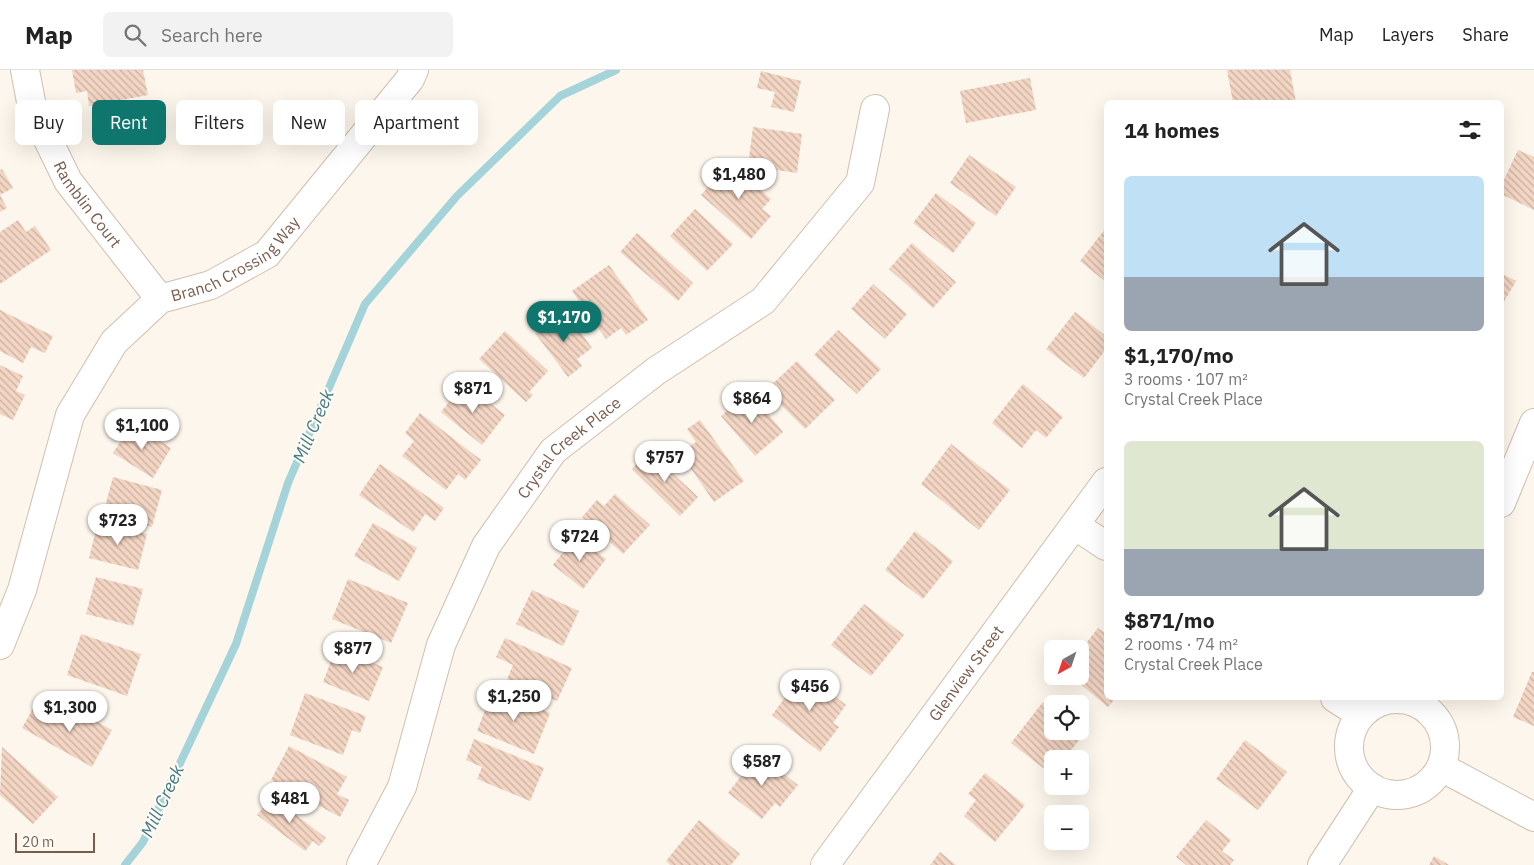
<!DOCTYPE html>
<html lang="en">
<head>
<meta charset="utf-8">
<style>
  :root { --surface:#fff; --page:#f2f2f2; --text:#222; --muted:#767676; --line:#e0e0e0; --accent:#0f766e }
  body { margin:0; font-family:"IBM Plex Sans",sans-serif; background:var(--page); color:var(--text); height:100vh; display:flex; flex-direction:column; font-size:19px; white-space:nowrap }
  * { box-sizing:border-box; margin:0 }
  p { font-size:16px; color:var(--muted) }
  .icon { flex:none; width:28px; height:28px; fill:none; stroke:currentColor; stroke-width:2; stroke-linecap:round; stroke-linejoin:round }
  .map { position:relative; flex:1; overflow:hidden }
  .panel { position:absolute; left:1104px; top:30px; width:400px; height:600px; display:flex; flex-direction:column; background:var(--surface); border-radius:8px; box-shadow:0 5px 20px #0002 }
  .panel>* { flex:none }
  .hud { position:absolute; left:15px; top:30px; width:475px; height:45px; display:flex; gap:10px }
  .needle { width:32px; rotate:220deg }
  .tools { position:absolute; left:1044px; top:570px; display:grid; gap:10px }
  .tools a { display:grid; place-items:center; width:45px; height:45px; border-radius:8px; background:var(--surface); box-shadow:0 5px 20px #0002; font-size:25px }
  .scale { position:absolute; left:15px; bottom:12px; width:80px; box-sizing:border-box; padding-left:5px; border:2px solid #7a5c4d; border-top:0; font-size:14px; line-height:18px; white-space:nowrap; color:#7a5c4d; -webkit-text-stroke:4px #fffaf3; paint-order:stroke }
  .price { position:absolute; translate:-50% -42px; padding:0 11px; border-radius:18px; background:#fff; color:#222; font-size:16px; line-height:32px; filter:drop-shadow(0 1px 2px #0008) }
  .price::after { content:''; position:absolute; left:50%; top:30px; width:15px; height:11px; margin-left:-8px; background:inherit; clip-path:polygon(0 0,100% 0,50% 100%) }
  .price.active { background:var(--accent); color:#fff }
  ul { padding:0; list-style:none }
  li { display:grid; align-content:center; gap:10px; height:265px; padding:0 20px }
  li span { display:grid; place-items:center; height:155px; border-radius:8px; color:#555 }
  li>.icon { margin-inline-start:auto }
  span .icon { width:90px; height:90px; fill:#fffc; stroke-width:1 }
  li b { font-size:21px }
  h2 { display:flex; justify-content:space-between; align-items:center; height:60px; padding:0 20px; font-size:21px }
  .pill { padding:0 18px; border-radius:8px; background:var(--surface); box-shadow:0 5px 20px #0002; font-size:18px; line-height:45px }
  .pill.active { background:var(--accent); color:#fff }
  header { display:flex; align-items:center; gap:30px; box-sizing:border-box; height:70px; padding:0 25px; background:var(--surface); border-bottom:1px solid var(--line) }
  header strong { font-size:24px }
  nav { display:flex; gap:28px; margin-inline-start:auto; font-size:18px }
  .search { width:350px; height:45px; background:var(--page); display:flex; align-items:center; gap:12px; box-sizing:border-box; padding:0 18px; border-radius:8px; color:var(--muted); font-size:19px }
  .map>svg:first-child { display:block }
</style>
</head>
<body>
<header>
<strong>Map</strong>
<div class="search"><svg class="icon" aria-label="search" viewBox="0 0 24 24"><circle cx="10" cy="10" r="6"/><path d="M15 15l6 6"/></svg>Search here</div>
<nav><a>Map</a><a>Layers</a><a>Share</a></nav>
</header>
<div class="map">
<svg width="1534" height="795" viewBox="0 0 1534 795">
  <defs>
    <pattern id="building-back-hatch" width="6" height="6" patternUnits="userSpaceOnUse" patternTransform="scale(1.25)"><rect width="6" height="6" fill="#f3d5c3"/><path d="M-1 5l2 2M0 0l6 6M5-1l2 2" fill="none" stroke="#cab0a1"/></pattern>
  </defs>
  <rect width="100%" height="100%" fill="#fdf6ec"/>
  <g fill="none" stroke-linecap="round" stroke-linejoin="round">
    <path stroke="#a5d3da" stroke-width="8" d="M125,795L143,772L236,574L288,413L365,234L457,126L560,26L616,0"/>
  </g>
  <g fill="url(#building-back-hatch)">
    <path d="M72,0H143L148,25L89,36L87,21L76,23Z"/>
    <path d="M1227,0H1290L1296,32H1233Z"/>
    <path d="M761,1L801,11L794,42L771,37L775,22L757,18Z"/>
    <path d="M1030,8L1036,40L966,53L960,21Z"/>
    <path d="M753,57L802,64L797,103L748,96Z"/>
    <path d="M1518,80L1534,87V140L1501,124V116Z"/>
    <path d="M969,85L1016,117L996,146L950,113Z"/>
    <path d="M730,92L771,129L762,139L771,146L751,169L701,125Z"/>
    <path d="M2,99L13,118L0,125L7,138L0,142V100Z"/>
    <path d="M936,123L976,153L953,183L913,153Z"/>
    <path d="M695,139L733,174L707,201L670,166Z"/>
    <path d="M18,150L26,162L35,156L51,180L0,214V162Z"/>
    <path d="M1106,158V212L1080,191Z"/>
    <path d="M637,163L693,213L678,231L620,182Z"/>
    <path d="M912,173L956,212L933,238L889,199Z"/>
    <path d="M609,195L648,250L626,265L621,258L606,269L572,221Z"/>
    <path d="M1501,203L1516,211L1501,237Z"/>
    <path d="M873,214L907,244L885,269L851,239Z"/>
    <path d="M0,240L53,266L45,283L31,277L23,293L0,281Z"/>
    <path d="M565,241L592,278L577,289L582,296L568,307L535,263Z"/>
    <path d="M1075,242L1106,266V279L1084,308L1046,279Z"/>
    <path d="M838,260L881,299L857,324L814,285Z"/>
    <path d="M505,261L548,301L529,322L533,325L526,332L479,289Z"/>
    <path d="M797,291L835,330L805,359L766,320Z"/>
    <path d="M0,295L23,306L16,321L25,325L13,350L0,344Z"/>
    <path d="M464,313L505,345L482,375L441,342Z"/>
    <path d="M1023,314L1063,347L1046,368L1036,360L1022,378L992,353Z"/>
    <path d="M750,322L783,362L755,386L721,346Z"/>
    <path d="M420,343L481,390L465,410L458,404L446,420L402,386L414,371L405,363Z"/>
    <path d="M700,350L744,411L714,432L680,383L696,372L687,359Z"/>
    <path d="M132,354L171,378L153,408L113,383Z"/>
    <path d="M951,374L1010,420L979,460L921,414Z"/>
    <path d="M649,381L698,427L680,446L632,399Z"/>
    <path d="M380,394L444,438L435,451L425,444L413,462L359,425Z"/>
    <path d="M113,407L162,420L152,457L103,444Z"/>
    <path d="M615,424L650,455L623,484L582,447L597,430L604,436Z"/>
    <path d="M98,452L147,464L138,500L89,488Z"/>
    <path d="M373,453L417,478L399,511L354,486Z"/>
    <path d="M915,461L953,491L923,529L885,500Z"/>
    <path d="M576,466L606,489L583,519L553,495Z"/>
    <path d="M96,507L143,519L133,556L86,544Z"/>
    <path d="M348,509L408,533L391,573L332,549Z"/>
    <path d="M532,520L579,541L563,576L516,554Z"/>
    <path d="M864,534L904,565L871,606L831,575Z"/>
    <path d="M1098,558L1106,564V628H1116L1108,637L1070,606H1080V581Z"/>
    <path d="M81,564L141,584L127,626L67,605Z"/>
    <path d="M505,568L572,598L557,631L507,609L513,595L496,587Z"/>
    <path d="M336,578L383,597L369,631L323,612Z"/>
    <path d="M804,602L846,635L833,653L839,657L820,682L772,645Z"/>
    <path d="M1532,602H1534V656L1513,647Z"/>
    <path d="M493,620L550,643L534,684L477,661Z"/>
    <path d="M305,623L366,646L360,663L352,660L343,685L290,665Z"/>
    <path d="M1043,632L1052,639V661H1080L1084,664L1064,689H1052V705L1011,673Z"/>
    <path d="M35,635L59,648L67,635L112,660L92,697L22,658Z"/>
    <path d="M474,669L544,698L530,731L477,709L482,697L466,690Z"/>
    <path d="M1245,670L1287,702L1258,740L1216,709Z"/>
    <path d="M289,676L347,707L337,724L349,730L340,747L271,710Z"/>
    <path d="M2,677L58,727L33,754L0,725Z"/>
    <path d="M758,684L798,715L780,737L775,733L762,749L728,723Z"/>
    <path d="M985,703L1025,735L995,772L964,746L976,730L968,724Z"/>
    <path d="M272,726L326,768L319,776L313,771L305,781L257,745Z"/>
    <path d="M699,750L740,784L731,795H670L666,791Z"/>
    <path d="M1206,750L1231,770L1222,781L1234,790L1230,795H1186L1176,787Z"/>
    <path d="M940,782L956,795H930Z"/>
    <path d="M1434,786L1449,795H1429Z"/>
  </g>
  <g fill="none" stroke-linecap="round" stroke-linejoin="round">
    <defs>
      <g id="minor">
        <path id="s1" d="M25,0L32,37L68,111L160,229"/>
        <path d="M1501,433L1534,353"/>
        <path d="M1076,456L1106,476"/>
        <path id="s2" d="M0,575L22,520L70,345L114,272L160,229L211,215L267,184L410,9L414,0"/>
        <path d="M1335,628L1360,644"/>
        <circle cx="1397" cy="677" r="48"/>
        <path d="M1441,697L1534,747"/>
        <path id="s3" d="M361,795L402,717L441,575L486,476L553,381L656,301L763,231L860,113L875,39"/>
        <path id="s4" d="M825,795L1106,412"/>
        <path d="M1322,795L1372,718"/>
      </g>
    </defs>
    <use href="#minor" stroke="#d1beb0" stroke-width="30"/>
    <use href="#minor" stroke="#fff" stroke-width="28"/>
  </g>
  <g text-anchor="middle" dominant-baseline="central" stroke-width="4" stroke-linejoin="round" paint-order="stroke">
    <g font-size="16" fill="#7a5c4d" stroke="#fffaf3">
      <text stroke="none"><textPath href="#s1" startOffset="150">Ramblin Court</textPath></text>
      <text stroke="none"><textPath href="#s2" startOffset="476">Branch Crossing Way</textPath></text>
      <text stroke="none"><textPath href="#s3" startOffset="474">Crystal Creek Place</textPath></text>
      <text stroke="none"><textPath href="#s4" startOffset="238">Glenview Street</textPath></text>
    </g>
    <g font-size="18" font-style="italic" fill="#437c86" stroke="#fffaf3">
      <text transform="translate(313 356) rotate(-67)">Mill Creek</text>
      <text transform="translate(162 731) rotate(-65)">Mill Creek</text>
    </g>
  </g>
</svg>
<div class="tools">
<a><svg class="needle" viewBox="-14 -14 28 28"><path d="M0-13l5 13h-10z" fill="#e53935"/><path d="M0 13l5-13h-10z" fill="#767676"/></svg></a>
<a><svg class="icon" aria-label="locate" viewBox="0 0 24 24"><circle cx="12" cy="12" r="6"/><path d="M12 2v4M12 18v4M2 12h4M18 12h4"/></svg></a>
<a>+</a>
<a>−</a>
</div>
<div class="scale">20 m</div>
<b class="price" style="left:739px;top:130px">$1,480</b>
<b class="price active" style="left:564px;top:273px">$1,170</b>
<b class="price" style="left:473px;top:344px">$871</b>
<b class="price" style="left:752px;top:354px">$864</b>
<b class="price" style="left:142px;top:381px">$1,100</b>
<b class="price" style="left:665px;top:413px">$757</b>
<b class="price" style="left:118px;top:476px">$723</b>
<b class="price" style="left:580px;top:492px">$724</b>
<b class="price" style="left:353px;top:604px">$877</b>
<b class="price" style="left:810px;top:642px">$456</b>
<b class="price" style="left:514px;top:652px">$1,250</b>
<b class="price" style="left:70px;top:663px">$1,300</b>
<b class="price" style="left:762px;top:717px">$587</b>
<b class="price" style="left:290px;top:754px">$481</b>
<div class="hud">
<a class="pill">Buy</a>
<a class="pill active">Rent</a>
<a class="pill">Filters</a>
<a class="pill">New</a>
<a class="pill">Apartment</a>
</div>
<section class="panel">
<h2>14 homes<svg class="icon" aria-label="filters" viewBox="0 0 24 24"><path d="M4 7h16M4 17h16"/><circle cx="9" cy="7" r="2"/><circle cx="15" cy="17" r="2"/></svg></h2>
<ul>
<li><span style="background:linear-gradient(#bfe0f5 65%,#9aa5b1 0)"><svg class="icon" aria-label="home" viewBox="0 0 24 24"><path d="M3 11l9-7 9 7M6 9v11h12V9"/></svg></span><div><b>$1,170/mo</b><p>3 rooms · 107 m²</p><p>Crystal Creek Place</p></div></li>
<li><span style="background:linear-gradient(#dfe7d0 70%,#9aa5b1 0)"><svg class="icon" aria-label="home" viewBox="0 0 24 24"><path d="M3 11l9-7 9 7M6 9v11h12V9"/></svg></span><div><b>$871/mo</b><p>2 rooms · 74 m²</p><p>Crystal Creek Place</p></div></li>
</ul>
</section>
</div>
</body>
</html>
